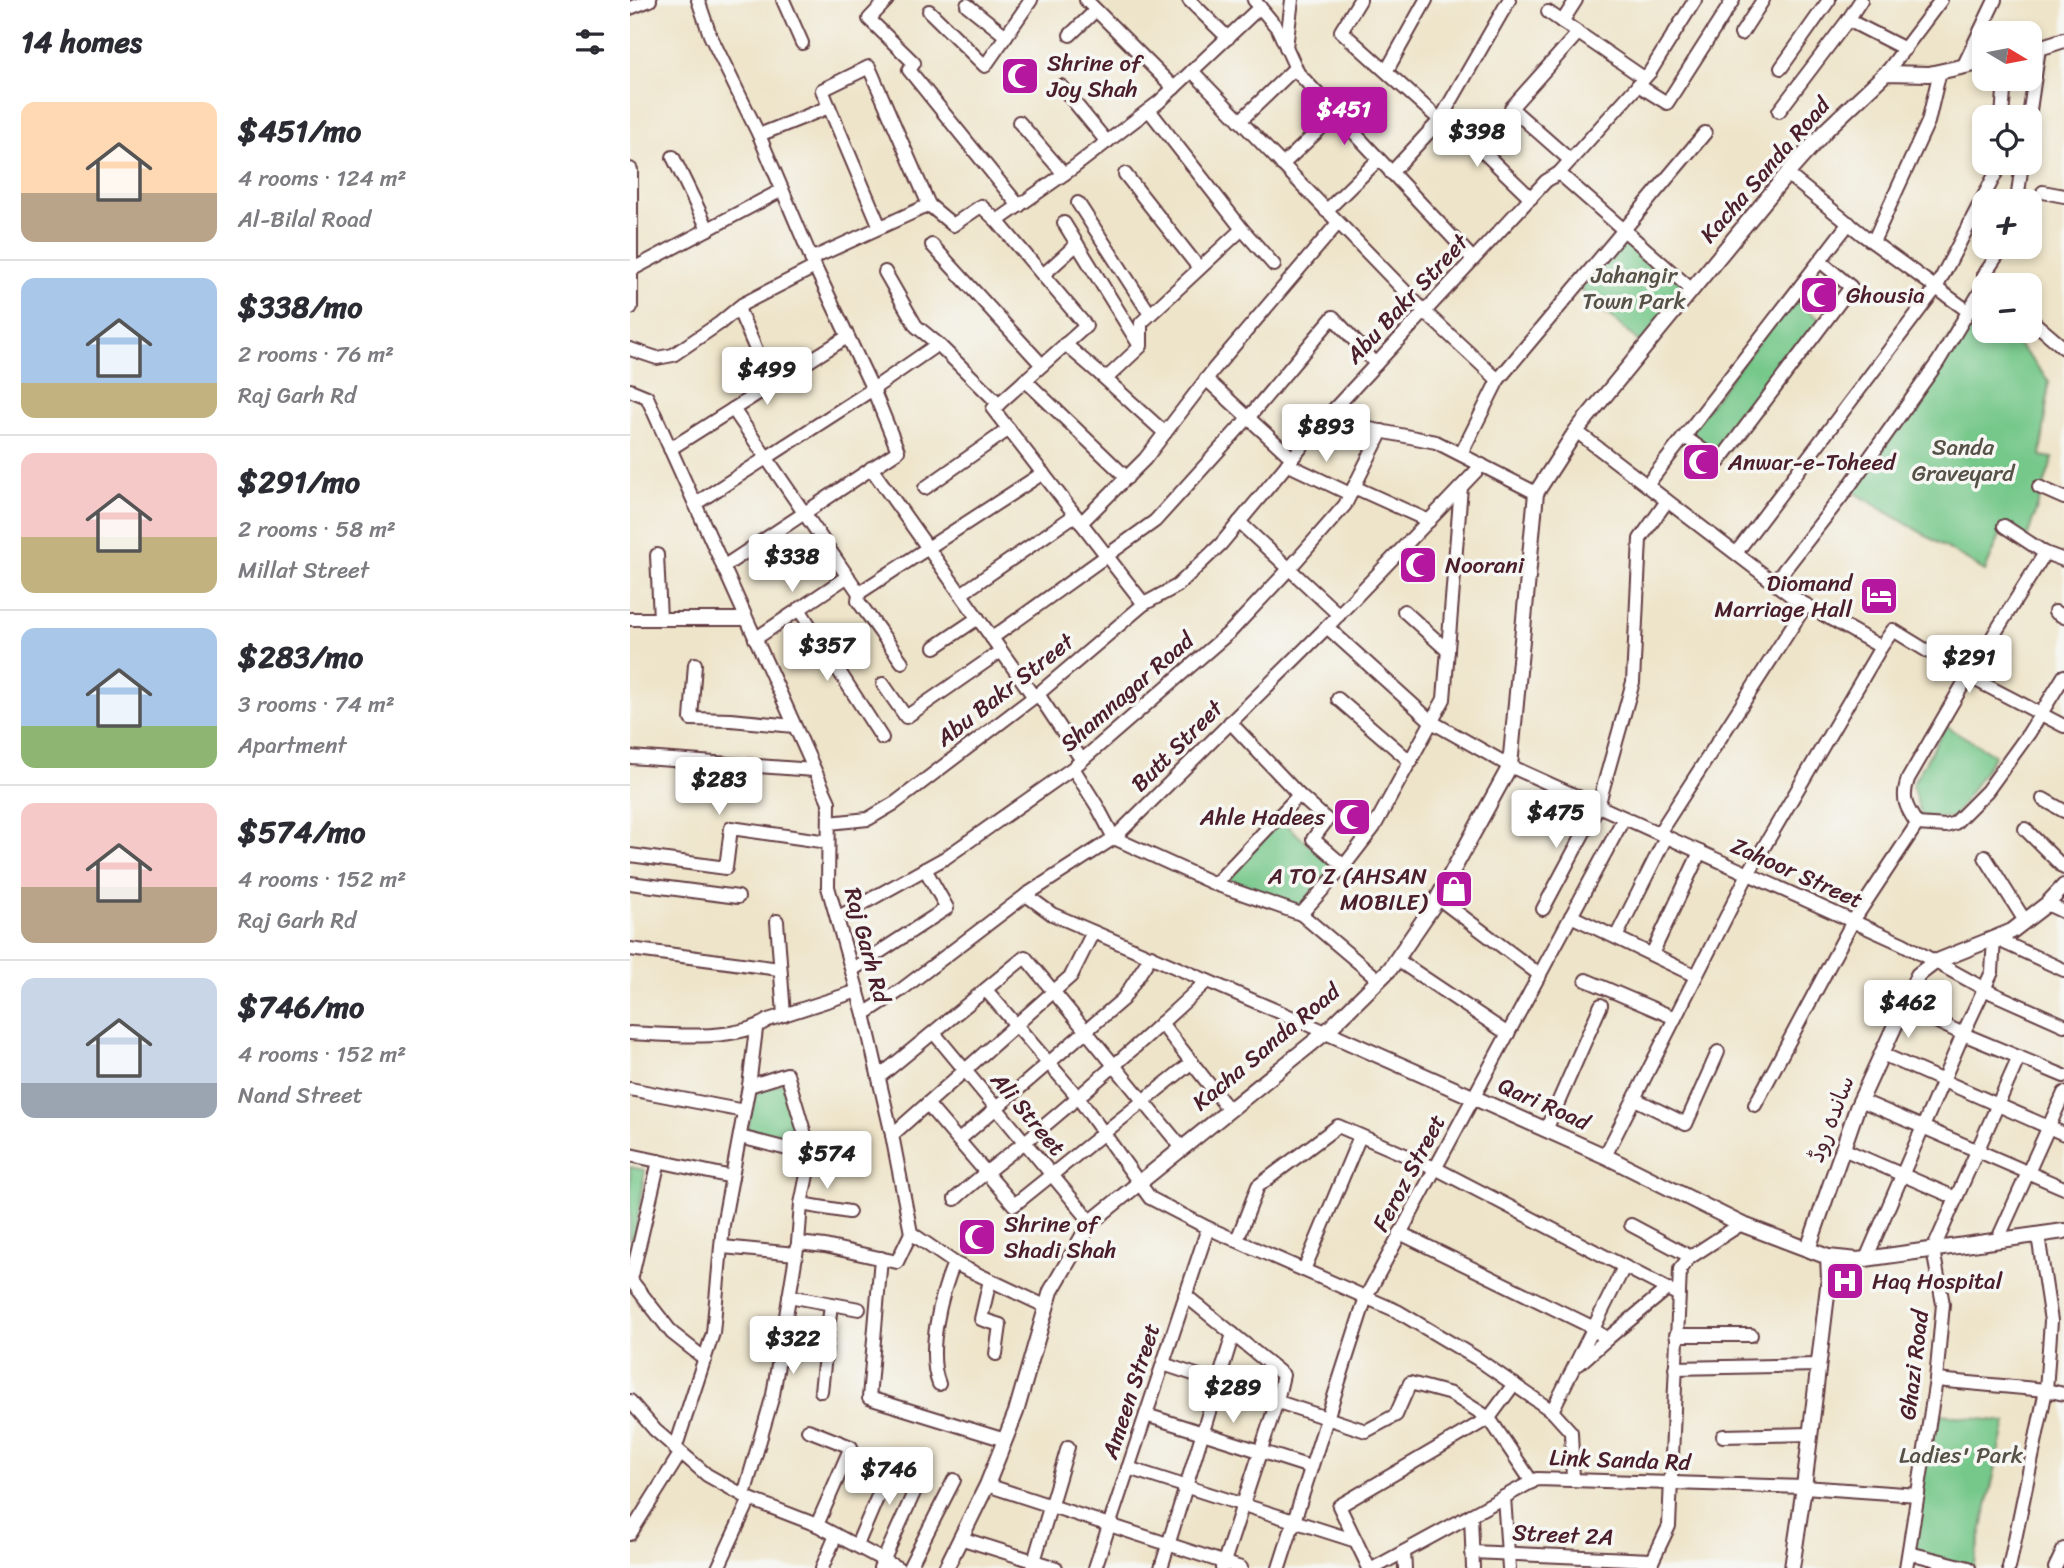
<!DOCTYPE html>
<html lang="en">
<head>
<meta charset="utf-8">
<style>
  :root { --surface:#fff; --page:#f2f2f3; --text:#2b2b33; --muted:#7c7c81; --line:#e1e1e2; --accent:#b5179e }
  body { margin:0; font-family:Sriracha,"Playpen Sans Arabic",sans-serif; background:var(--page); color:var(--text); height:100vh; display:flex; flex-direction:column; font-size:26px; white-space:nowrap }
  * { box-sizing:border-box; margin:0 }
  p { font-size:23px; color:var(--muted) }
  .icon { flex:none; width:38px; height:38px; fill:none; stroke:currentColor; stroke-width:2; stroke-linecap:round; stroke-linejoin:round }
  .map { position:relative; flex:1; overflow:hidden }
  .sheet { display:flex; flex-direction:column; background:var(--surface); width:630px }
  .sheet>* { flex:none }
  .needle { width:46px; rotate:100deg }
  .buttons { position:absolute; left:1342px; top:21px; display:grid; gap:14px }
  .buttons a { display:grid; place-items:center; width:70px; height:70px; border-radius:14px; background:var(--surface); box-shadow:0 4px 10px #0003; font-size:35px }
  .price { position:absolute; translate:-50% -60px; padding:0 16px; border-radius:7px; background:#fff; color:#222; font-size:23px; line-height:46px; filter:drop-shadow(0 2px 4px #0008) }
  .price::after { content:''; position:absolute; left:50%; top:42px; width:21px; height:16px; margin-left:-10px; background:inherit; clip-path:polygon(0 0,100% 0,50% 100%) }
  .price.current { background:var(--accent); color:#fff }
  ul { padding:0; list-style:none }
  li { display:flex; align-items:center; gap:21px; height:175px; padding:0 21px }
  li+li { border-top:2px solid var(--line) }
  li span { display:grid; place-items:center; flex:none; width:196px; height:140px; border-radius:14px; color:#555 }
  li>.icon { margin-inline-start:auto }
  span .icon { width:84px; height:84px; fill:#fffc; stroke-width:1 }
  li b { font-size:30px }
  h2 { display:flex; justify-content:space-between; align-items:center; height:84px; padding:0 21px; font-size:30px }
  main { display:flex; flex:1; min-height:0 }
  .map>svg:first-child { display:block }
</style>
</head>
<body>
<main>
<section class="sheet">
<h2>14 homes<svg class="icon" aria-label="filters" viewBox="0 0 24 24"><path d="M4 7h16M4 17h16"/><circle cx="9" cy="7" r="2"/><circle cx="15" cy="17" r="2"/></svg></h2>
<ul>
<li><span style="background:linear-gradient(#ffd9b3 65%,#b9a48a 0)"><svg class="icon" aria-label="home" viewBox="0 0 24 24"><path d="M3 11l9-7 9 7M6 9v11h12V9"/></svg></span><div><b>$451/mo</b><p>4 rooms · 124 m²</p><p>Al-Bilal Road</p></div></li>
<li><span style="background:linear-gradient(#a9c7e8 75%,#c2b280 0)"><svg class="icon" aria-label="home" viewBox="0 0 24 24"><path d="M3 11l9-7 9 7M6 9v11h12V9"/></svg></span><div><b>$338/mo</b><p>2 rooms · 76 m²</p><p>Raj Garh Rd</p></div></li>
<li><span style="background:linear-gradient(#f6c9c9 60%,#c2b280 0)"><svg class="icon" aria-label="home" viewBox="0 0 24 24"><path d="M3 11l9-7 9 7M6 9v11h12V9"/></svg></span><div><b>$291/mo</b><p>2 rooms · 58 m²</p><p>Millat Street</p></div></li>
<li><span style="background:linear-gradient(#a9c7e8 70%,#8fb573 0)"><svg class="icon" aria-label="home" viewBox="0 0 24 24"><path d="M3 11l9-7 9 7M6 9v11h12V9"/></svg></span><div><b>$283/mo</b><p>3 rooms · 74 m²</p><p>Apartment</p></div></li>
<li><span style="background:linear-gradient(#f6c9c9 60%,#b9a48a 0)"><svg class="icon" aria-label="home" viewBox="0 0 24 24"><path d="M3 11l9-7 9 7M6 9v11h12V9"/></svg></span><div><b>$574/mo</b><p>4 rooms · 152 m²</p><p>Raj Garh Rd</p></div></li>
<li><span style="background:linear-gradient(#c9d6e8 75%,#9aa5b1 0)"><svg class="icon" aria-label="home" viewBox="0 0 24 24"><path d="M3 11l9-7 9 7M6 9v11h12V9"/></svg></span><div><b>$746/mo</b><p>4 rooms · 152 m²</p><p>Nand Street</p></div></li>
</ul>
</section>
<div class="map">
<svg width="1434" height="1568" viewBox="0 0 1434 1568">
  <rect width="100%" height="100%" fill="#f6f6f2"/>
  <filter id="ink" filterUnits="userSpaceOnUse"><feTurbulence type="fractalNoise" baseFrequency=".0143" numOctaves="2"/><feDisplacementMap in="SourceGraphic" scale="14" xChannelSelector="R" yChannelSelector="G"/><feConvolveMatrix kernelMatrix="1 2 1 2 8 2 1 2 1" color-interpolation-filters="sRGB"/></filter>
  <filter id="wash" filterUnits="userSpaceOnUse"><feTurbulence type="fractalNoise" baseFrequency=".00686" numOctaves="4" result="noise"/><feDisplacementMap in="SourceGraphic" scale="28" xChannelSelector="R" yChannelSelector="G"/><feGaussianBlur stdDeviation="1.57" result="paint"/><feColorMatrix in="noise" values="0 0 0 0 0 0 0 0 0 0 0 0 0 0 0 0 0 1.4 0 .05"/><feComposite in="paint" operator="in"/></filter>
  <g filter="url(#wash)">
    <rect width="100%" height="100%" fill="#eee4c9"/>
    <g fill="#76c88a" stroke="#60745a" stroke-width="2">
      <path d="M995,231L1062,290L1015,347L946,286Z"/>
      <path d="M1162,299L1195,323L1089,462L1055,437Z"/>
      <path d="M1338,311L1354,322V331C1384,331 1401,360 1419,381L1411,456L1423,458L1396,541L1374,526L1355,571L1217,488Z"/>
      <path d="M1316,726L1365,755L1323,818L1291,816L1282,785Z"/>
      <path d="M651,820L704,867L670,907L596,878Z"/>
      <path d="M155,1082L170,1142L165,1146L117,1133L124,1093Z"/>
      <path d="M0,1167L15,1170L5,1237L0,1239Z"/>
      <path d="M1301,1413L1376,1422L1343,1568L1279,1553Z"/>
    </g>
  </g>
  <g filter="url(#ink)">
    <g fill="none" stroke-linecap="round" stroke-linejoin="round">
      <defs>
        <g id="minor">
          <path d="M68,0L80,35L129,135L185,267L245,394L268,451L93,567"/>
          <path d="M153,0L172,43"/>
          <path d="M257,0L239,19L284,63L279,70L389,206"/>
          <path d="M456,0L544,88"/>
          <path d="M559,0L598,38"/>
          <path d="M624,0L648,29L668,73L843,259"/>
          <path d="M730,0L711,31L810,120L845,144L901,198"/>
          <path d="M1231,0L1218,20L1275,49"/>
          <path d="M337,5L376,36"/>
          <path d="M0,8L20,0"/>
          <path d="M299,11L355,66L401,0"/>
          <path d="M918,12L1014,78"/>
          <path d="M932,22L946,0"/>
          <path d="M1111,34L1133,0"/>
          <path d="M440,35L465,11"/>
          <path d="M656,47L662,0"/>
          <path d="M1333,67L1365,0"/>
          <path d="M1151,68L1199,0"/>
          <path d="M757,70L796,0"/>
          <path d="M562,71L795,312L868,380"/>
          <path d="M1256,73L1311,0"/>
          <path d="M1008,85L1037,103L1103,0"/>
          <path d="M431,86L477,142"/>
          <path d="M519,110L612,229L644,265"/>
          <path d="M1149,111L1218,20"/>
          <path d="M1372,117L1375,79"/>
          <path d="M1399,117L1409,48"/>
          <path d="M610,121L665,68"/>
          <path d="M389,122L434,174"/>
          <path d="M129,135L199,107"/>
          <path d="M43,157L78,229"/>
          <path d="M940,160L881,108L948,33"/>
          <path d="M652,165L706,114"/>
          <path d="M761,173L810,120L879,0"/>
          <path d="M929,173L1062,290"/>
          <path d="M495,174L569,268"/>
          <path d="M1157,174L1233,235L1338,311"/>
          <path d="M1413,192L1434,196"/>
          <path d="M1387,201L1392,163"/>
          <path d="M448,203L520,314"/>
          <path d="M299,205L323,225L351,206L367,221L456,326L363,409L514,604"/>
          <path d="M696,211L748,160"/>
          <path d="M367,221L444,167L529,102L630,7"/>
          <path d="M434,223L510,346"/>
          <path d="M1243,242L1298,122L1310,71"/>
          <path d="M302,245L412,365"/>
          <path d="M181,259L299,205L239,67L192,90L250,227"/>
          <path d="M1,270L152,190"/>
          <path d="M255,272L286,326L308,344L369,404"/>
          <path d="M413,275L447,244"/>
          <path d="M108,308L133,366"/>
          <path d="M1400,319L1434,348"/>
          <path d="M435,344L471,375L479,376L511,346V323L612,229"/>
          <path d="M0,349L27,358L43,355L90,323L113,304L185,267"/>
          <path d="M471,375L535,433"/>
          <path d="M576,379L662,458"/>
          <path d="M395,380L497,478"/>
          <path d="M0,390L17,397L199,802L198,887L234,1014L262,1135L281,1233L326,1264L417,1307"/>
          <path d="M103,409L229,593L228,601L272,662"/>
          <path d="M694,420L806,442L906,493"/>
          <path d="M946,431L1164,598L1251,647L1263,630L1338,676L1434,726"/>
          <path d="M1055,437L1089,462L1221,287L1190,261"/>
          <path d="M40,449L217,337"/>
          <path d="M831,454L868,380L1075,133"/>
          <path d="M657,464L720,494"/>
          <path d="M241,468L404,697"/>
          <path d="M1017,485L1219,223"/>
          <path d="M724,487L799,521"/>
          <path d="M1409,487L1434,498"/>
          <path d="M295,488L379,429"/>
          <path d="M65,504L243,389L308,344"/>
          <path d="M609,522L709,615"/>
          <path d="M451,523L515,459L584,369L708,223"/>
          <path d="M1374,526L1415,553"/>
          <path d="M1106,553L1306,288L1368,169V163"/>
          <path d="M27,555L30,619"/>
          <path d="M1144,583L1215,492L1308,362L1356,282L1354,275L1373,247"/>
          <path d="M229,593L413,473"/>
          <path d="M331,594L445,515"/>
          <path d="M169,609L252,738"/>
          <path d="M774,611L818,651"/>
          <path d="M1425,612L1434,617"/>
          <path d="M0,619H116"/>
          <path d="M697,627L802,722L880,766L1273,944L1362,993L1434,1025"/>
          <path d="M362,638L525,521L618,418L703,317L746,364"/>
          <path d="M125,639L218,576"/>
          <path d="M305,647L348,618"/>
          <path d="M65,664L61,719L101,720L164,726"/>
          <path d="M253,684L276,717L371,651"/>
          <path d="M408,694L451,759"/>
          <path d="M708,699L781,762"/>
          <path d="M600,722L669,795L697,820L683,839L714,866"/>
          <path d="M0,757L184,770"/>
          <path d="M443,768L467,806L484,838L585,884L671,914L748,979"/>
          <path d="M1413,799L1434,811"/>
          <path d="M199,823L238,819L265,803L408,694L514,604L547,586L591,544L694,420L916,181L929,173L1020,72L1065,0"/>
          <path d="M1287,824C1276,807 1271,799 1278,779L1338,676L1415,553L1434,560"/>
          <path d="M1395,829L1434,868"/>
          <path d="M1029,833L1176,605"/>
          <path d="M0,855L96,868L101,828L198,842"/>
          <path d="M1355,857L1395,921"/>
          <path d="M0,883L108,897"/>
          <path d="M585,884L669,795"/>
          <path d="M396,895L422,914L696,1032"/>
          <path d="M808,898L910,975"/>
          <path d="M1417,904L1434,912"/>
          <path d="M913,909L968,806L1003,682L1010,539L1037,501"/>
          <path d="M671,914L714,866L744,827L814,699L831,487"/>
          <path d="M941,916L1066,976"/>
          <path d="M207,918L315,858L443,768L601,631L659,569L715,505L752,431"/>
          <path d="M147,921L154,1015"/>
          <path d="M986,937L1036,837"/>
          <path d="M0,949L149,969"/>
          <path d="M1022,954L1070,852"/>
          <path d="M766,959L878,1034"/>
          <path d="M222,970L317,908L295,869"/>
          <path d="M956,980L1045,1018"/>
          <path d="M356,990L447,1096L520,1198L578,1228L767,1311L846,1358L922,1411L941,1432L943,1479"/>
          <path d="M1274,1006L1333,1034L1434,1076"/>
          <path d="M234,1014L271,990L396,895L484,838L697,627L852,465"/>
          <path d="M531,1023L599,1110"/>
          <path d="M0,1033C39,1035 106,1042 138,1020L228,991"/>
          <path d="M304,1033L461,1222"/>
          <path d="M1252,1054L1434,1134"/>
          <path d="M249,1077L395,957L552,1148"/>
          <path d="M119,1086L157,1074L181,1155L171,1204L168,1243"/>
          <path d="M0,1089L114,1111"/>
          <path d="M1005,1099L1056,1124L1088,1052"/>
          <path d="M1230,1100L1434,1188"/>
          <path d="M297,1104L384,1205L562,1062"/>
          <path d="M1125,1105L1223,921L1287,824L1316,826L1325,823L1357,791L1399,733L1434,676"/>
          <path d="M916,1130L971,1005"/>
          <path d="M262,1135L441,976L463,932"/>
          <path d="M110,1137L181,1155"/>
          <path d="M329,1140L493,999L521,956"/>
          <path d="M1213,1149L1326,1198"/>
          <path d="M0,1155L102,1177"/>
          <path d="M975,1156L1118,874L1251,647"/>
          <path d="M325,1199C348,1178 372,1160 396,1141C458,1090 518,1036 577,981"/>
          <path d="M171,1204L219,1212"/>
          <path d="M1001,1225L1061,1257"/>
          <path d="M770,1233L964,1328"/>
          <path d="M607,1240L628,1186L708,1126L805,1168L1047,1294"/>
          <path d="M1367,1241L1434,1093"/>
          <path d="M93,1247L166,1254"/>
          <path d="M251,1258L239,1398L375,1440"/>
          <path d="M1236,1259L1333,1034L1362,972L1364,938L1434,970"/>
          <path d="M674,1270L730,1136"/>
          <path d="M0,1279L42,1333L75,1359"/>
          <path d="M1,1280L29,1161"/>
          <path d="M360,1280L351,1319L370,1325L366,1354"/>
          <path d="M555,1295L653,1375L647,1401L592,1568"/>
          <path d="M159,1296L229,1309"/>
          <path d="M963,1329L977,1339L1037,1289"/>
          <path d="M1046,1335H1121"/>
          <path d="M533,1364L736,1431L766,1415L780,1383L821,1394L859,1418L884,1384"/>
          <path d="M949,1364L977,1339"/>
          <path d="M1045,1368L1188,1365"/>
          <path d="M1306,1380L1416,1390L1434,1394"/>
          <path d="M309,1384C296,1352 311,1294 324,1263"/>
          <path d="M191,1391L201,1304"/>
          <path d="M0,1401L25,1430L77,1475L120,1499L187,1525L268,1568"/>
          <path d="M922,1411L994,1267"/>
          <path d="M516,1415L680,1467"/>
          <path d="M178,1430L221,1447L187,1525"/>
          <path d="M1093,1436L1179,1434"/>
          <path d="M45,1449L83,1333L93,1225L119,1086L126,1029"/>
          <path d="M498,1468L726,1541"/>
          <path d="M357,1485L611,1568"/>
          <path d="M114,1495L143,1395L168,1243L195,1246L267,1262L281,1233"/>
          <path d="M874,1497L879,1568"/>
          <path d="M841,1515L843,1568"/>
          <path d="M0,1534L50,1454"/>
          <path d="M330,1538L426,1568"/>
          <path d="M227,1545L265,1456"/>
          <path d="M774,1552L775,1568"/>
          <path d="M842,1552L1021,1560"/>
          <path d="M1279,1553L1339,1568"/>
          <path d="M88,1568L120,1499"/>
          <path d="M192,1568L206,1535"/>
          <path d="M250,1568L295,1468"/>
          <path d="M279,1568L324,1480"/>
          <path d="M402,1568L438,1447"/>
          <path d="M465,1568L578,1228"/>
          <path d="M531,1568L603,1334"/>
          <path d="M649,1568L736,1297L994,818"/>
          <path d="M739,1568L709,1506L859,1418L902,1482"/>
          <path d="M744,1568L907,1479L1174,1487L1288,1495"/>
          <path d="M1019,1568L1039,1526L1050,1269L1059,1258L1111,1224"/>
          <path d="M1276,1568L1306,1380L1313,1304L1303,1250L1389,1057"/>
          <path d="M1379,1568L1416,1390L1421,1321L1408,1235"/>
          <path d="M1425,1568L1434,1549"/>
        </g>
        <g id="major">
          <path d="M1400,51L1434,40"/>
          <path d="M0,170V307"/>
          <path d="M696,1032L975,1156L1111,1224L1198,1257L1228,1260L1434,1231"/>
          <path d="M1178,1249L1227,1108L1288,975L1305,962L1382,931L1417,904L1434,886"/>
          <path d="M316,1568L357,1485L386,1412L421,1291L461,1222L696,1032L760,969L805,903L880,766L906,493L946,431L1157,174L1197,129L1256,73L1299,74L1354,62"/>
          <path d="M1162,1568L1174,1487L1199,1278L1198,1257"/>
        </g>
      </defs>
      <use href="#minor" stroke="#633d43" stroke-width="16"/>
      <use href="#major" stroke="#633d43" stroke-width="18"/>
      <use href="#minor" stroke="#fff" stroke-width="12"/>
      <use href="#major" stroke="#fff" stroke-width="14"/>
    </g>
  </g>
  <defs>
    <symbol id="mosque-square" viewBox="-11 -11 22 22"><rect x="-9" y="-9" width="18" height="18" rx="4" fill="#b5179e" stroke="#f6f6f2"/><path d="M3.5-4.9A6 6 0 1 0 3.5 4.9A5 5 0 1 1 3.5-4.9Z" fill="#fff"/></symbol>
    <symbol id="hotel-square" viewBox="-11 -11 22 22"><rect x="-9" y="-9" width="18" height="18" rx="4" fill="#b5179e" stroke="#f6f6f2"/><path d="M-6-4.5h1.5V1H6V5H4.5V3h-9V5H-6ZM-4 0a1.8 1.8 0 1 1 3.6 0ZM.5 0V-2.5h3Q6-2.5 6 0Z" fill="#fff"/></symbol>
    <symbol id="shop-square" viewBox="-11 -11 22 22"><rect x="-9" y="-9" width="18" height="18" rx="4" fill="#b5179e" stroke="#f6f6f2"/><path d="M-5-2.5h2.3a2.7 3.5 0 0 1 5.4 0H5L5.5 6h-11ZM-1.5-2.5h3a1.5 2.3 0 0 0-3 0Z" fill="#fff"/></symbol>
    <symbol id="hospital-square" viewBox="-11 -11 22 22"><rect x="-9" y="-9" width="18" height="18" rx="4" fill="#b5179e" stroke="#f6f6f2"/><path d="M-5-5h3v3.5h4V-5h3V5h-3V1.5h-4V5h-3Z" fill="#fff"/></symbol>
  </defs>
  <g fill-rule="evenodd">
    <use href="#mosque-square" x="368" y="54" width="44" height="44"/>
    <use href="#mosque-square" x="1167" y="273" width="44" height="44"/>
    <use href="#mosque-square" x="1049" y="440" width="44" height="44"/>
    <use href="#mosque-square" x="766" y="543" width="44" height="44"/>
    <use href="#hotel-square" x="1227" y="574" width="44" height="44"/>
    <use href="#mosque-square" x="700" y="795" width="44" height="44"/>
    <use href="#shop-square" x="802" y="867" width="44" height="44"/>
    <use href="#mosque-square" x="325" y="1215" width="44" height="44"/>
    <use href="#hospital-square" x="1193" y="1259" width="44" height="44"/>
  </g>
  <g text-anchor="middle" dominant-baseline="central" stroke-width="7" stroke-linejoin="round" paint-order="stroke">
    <g font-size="23" fill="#4a1f2b" stroke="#f6f6f2" text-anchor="start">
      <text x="417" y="63">Shrine of<tspan x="417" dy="26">Joy Shah</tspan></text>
      <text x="1216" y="295">Ghousia</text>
      <text x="1098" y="462">Anwar-e-Toheed</text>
      <text x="815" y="565">Noorani</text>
      <text x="1222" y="583" text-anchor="end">Diomand<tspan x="1222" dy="26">Marriage Hall</tspan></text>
      <text x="695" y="817" text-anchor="end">Ahle Hadees</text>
      <text x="797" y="876" text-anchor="end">A TO Z (AHSAN<tspan x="797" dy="26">MOBILE)</tspan></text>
      <text x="374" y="1224">Shrine of<tspan x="374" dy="26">Shadi Shah</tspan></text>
      <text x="1242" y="1281">Haq Hospital</text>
    </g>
    <g font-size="23" fill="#4a1f2b" stroke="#f6f6f2">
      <text transform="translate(1135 170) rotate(-49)">Kacha Sanda Road</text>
      <text transform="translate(777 299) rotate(-47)">Abu Bakr Street</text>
      <text transform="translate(375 690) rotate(-38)">Abu Bakr Street</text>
      <text transform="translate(497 692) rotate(-41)">Shamnagar Road</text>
      <text transform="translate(547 746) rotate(-45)">Butt Street</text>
      <text transform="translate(1167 873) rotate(24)">Zahoor Street</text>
      <text transform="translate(237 945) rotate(75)">Raj Garh Rd</text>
      <text transform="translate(636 1047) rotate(-40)">Kacha Sanda Road</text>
      <text transform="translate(914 1104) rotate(24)">Qari Road</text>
      <text transform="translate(398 1114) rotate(50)">Ali Street</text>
      <text transform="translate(1201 1119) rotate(-69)">ساندہ روڈ</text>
      <text transform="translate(779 1173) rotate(-62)">Feroz Street</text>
      <text transform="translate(1284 1365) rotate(-83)">Ghazi Road</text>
      <text transform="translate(501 1391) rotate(-72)">Ameen Street</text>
      <text transform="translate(990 1460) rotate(2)">Link Sanda Rd</text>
      <text transform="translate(933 1535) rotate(3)">Street 2A</text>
    </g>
    <g font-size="23" fill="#575248" stroke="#f6f6f2">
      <text x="1004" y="275">Jahangir<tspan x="1004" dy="26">Town Park</tspan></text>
      <text x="1333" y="447">Sanda<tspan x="1333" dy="26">Graveyard</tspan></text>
      <text x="1331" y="1455">Ladies' Park</text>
    </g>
  </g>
</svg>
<div class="buttons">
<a><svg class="needle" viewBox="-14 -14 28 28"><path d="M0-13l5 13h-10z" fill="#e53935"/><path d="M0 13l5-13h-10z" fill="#7c7c81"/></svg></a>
<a><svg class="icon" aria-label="locate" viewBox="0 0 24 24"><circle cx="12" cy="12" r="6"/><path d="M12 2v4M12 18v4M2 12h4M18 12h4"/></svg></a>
<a>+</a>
<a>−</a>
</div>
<b class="price current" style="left:714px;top:147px">$451</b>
<b class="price" style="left:847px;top:169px">$398</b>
<b class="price" style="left:137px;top:407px">$499</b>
<b class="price" style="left:696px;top:464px">$893</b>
<b class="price" style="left:162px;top:594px">$338</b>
<b class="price" style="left:197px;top:683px">$357</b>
<b class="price" style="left:1339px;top:695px">$291</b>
<b class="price" style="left:89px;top:817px">$283</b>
<b class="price" style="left:926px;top:850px">$475</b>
<b class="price" style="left:1278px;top:1040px">$462</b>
<b class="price" style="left:197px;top:1191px">$574</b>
<b class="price" style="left:163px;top:1376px">$322</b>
<b class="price" style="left:603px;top:1425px">$289</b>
<b class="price" style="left:259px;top:1507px">$746</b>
</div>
</main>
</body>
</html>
